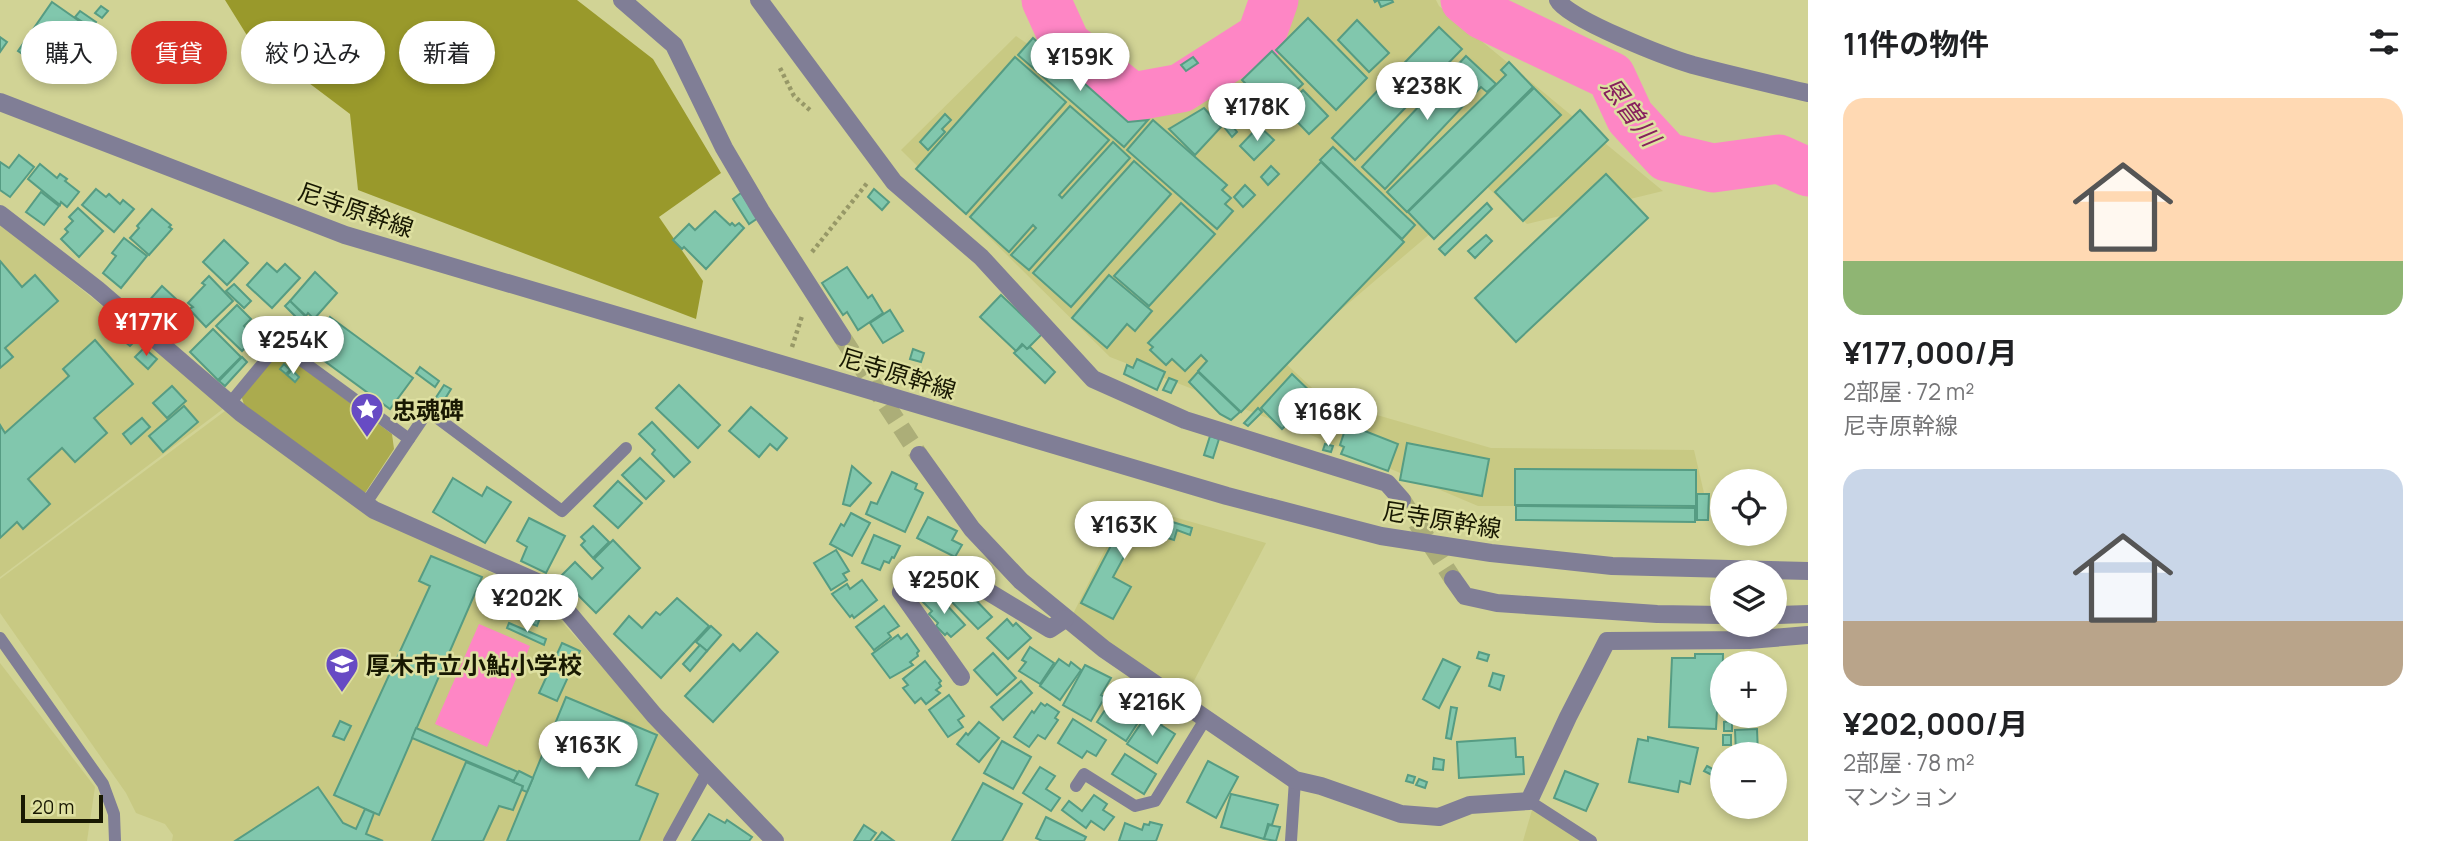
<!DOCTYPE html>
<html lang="ja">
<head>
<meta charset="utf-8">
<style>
  :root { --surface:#fff; --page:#f6f6f6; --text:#202124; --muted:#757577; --accent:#d93025 }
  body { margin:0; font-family:Manrope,"Noto Sans JP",sans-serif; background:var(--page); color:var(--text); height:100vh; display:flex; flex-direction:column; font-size:26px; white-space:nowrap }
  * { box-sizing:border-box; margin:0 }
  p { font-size:23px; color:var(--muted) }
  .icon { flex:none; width:38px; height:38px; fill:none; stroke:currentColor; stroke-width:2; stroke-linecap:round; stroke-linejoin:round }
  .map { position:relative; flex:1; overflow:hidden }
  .panel { display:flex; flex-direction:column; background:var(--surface); width:630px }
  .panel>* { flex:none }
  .banner { position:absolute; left:21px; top:21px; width:665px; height:63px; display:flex; gap:14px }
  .tools { position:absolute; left:1710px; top:469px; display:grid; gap:14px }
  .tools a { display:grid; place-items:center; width:77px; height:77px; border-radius:50%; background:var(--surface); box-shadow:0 4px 10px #0003; font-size:35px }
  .scale { position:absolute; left:21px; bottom:18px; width:82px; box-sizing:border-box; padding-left:7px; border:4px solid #181802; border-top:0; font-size:19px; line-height:24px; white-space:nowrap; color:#181802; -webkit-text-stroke:5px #dee0a1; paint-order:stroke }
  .price { position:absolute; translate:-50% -60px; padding:0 16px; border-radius:24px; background:#fff; color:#222; font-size:23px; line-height:46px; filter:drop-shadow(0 2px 4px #0008) }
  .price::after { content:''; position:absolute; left:50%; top:42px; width:21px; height:16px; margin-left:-10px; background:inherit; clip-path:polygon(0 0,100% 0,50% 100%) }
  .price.selected { background:var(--accent); color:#fff }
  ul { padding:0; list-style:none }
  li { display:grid; align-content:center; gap:14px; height:371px; padding:0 35px }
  li span { display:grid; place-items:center; height:217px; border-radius:21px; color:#555 }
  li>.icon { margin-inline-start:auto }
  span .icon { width:126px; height:126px; fill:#fffc; stroke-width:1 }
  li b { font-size:30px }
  h2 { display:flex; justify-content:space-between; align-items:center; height:84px; padding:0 35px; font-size:30px }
  .pill { padding:0 24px; border-radius:32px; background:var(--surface); box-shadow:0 4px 10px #0003; font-size:24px; line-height:63px }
  .pill.selected { background:var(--accent); color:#fff }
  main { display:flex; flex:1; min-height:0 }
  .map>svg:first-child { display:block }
</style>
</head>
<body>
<main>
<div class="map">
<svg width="1808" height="841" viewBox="0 0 1808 841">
  <rect width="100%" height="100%" fill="#d1d395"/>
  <g fill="#c8c983">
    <path d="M1291,0H1436L1439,6L1663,191L1527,224L1486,186L1282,360L1325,400L1491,448L1694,450L1707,506H1478L1306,433L1110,357L901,150L1016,36L1123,110L1243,75Z"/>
    <path d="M0,224L227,406L0,577Z"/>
    <path d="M229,408L370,515L537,594L699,775L665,841H172L173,835L165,824L136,813L126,793L0,613V579Z"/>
    <path d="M1128,504L1266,543L1185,698L1113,647L1073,614Z"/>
    <path d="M0,663L95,787L87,841H0Z"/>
    <path d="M1532,810L1583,841H1523Z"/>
  </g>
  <path fill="#abab4e" d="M287,356L392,434L394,449L365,493L246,411L241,395L271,360Z"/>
  <path fill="#99992b" d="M225,0H577L653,59L721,173L659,217L703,281L696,319L358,190L350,114L248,37Z"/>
  <path fill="#fe86c5" d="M479,624L530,646L487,747L435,724Z"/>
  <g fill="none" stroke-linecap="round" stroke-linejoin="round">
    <g stroke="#fe86c5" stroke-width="49">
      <path d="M1046,0L1066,44L1132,97L1181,88L1261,37L1274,0"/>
      <path d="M1465,0L1483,15L1611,76L1630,117L1667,157L1713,168L1779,159L1808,172"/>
    </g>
  </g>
  <g fill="#81c7ad" stroke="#569c83" stroke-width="2">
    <path d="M1374,0H1392L1393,2L1381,7L1378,0L1375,2Z"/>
    <path d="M52,2L92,30L67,66L63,64L55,76L18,51Z"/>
    <path d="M101,6L108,11L102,18L95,13Z"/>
    <path d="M80,11L96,22L92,28L75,17Z"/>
    <path d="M1308,18L1367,78L1336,110L1276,50Z"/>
    <path d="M1357,20L1389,53L1369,72L1338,40Z"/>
    <path d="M1439,27L1462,49L1355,160L1332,138Z"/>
    <path d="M0,37L7,42L0,52Z"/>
    <path d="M1033,38L1128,122L1148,120L1124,147L1018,55Z"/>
    <path d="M1272,51L1303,84L1273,112L1242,80Z"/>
    <path d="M1466,56L1496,84L1487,92L1481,87L1385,189L1362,167Z"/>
    <path d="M1015,57L1066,102L966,214L916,169Z"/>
    <path d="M1193,57L1198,63L1186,71L1181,65Z"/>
    <path d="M1509,62L1533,87L1407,212L1387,192L1506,75L1501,70Z"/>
    <path d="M1534,88L1561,115L1434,239L1408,212Z"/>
    <path d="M1303,90L1328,116L1309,134L1284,108Z"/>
    <path d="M1070,106L1109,140L1059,195L1062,198L1113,142L1130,158L1029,270L1011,255L1036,228L1033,225L1009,252L970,217Z"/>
    <path d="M1204,108L1221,127L1195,155L1169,129Z"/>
    <path d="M1580,110L1608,140L1523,221L1495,192Z"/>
    <path d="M945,114L951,120L942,129L945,132L928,150L920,142Z"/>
    <path d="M1153,120L1227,185L1222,190L1231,198L1225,204L1233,211L1217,229L1127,150Z"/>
    <path d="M1230,123L1237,132L1232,137L1225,128Z"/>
    <path d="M1259,126L1274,140L1254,160L1240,146Z"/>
    <path d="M1333,147L1415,225L1402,239L1320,160Z"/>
    <path d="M19,155L34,167L10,197L0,190V162L9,168Z"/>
    <path d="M1134,161L1171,194L1071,307L1033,273Z"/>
    <path d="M1321,162L1404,242L1241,412L1198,371L1207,361L1201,355L1185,371L1172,359L1166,365L1150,350L1153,347L1148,343Z"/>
    <path d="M40,164L57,178L60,174L67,179L65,181L79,192L67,207L61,202L60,205L28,179Z"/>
    <path d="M1271,166L1279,174L1268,185L1261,177Z"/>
    <path d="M1606,174L1648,218L1516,342L1475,298Z"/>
    <path d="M1245,185L1255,195L1243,207L1234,197Z"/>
    <path d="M96,189L106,197L109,194L120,204L123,200L134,209L114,232L82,205Z"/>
    <path d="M874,189L889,202L882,210L868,197Z"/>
    <path d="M41,192L59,206L44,225L26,212Z"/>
    <path d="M741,193L758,218L749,224L733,199Z"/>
    <path d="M1181,203L1215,234L1149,306L1114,276Z"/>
    <path d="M1487,203L1492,209L1445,255L1439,249Z"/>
    <path d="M78,208L103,231L79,257L61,239L68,232L65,229L73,221L69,217Z"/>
    <path d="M152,209L171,225L169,227L172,229L149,255L130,238L139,228L137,226Z"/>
    <path d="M715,211L730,225L732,223L735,226L739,223L744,228L706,269L684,247L682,249L673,240L689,224L695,230Z"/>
    <path d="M1486,235L1492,241L1475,258L1468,251Z"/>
    <path d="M124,238L147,256L121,288L103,273L116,256L112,253Z"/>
    <path d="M224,240L248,263L227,285L203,262Z"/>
    <path d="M0,261L22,287L35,275L58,301L5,348L13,357L0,368Z"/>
    <path d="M267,263L277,272L285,264L300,278L272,308L247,285Z"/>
    <path d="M847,267L868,298L872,295L883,313L858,330L847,312L843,315L822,283Z"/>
    <path d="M315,272L337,293L314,319L308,313L306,316L290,301Z"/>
    <path d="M1109,275L1152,311L1135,331L1127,324L1107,348L1072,318Z"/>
    <path d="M209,276L233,301L206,327L189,309L193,307L188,303L205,285L202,283Z"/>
    <path d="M234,284L251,301L244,308L226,291Z"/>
    <path d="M162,286L188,310L166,335L140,311Z"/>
    <path d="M1001,295L1042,334L1027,349L1022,344L1016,351L980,317Z"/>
    <path d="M290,301L306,317L301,322L285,306Z"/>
    <path d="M237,305L251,319L244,326L256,337L242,351L216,326Z"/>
    <path d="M890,310L903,331L883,343L870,323Z"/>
    <path d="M330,317L413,378L390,409L304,346L313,334L316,336Z"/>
    <path d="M213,329L241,357L218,380L190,352Z"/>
    <path d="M125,330L136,340L130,346L119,337Z"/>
    <path d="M95,340L133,384L94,418L107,433L75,462L62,448L28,479L50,504L23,529L17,522L0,538V425L5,433L69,376L63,369Z"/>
    <path d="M1023,345L1027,349L1030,347L1055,372L1045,383L1014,353Z"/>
    <path d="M144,348L157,359L148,369L135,357Z"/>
    <path d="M913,349L924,353L921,362L910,359Z"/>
    <path d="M242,357L247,362L225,386L219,381Z"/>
    <path d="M1137,359L1165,372L1157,390L1124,374L1127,365L1133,368Z"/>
    <path d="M284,364L290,370L286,374L280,369Z"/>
    <path d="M420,367L439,381L435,387L416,373Z"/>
    <path d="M292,370L299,377L295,382L287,375Z"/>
    <path d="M1198,372L1240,412L1231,420L1220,414L1189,382Z"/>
    <path d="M1292,374L1316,397L1282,429L1261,408Z"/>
    <path d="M1169,378L1177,381L1171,393L1163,390Z"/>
    <path d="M444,385L451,389L440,407L433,402Z"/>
    <path d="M679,385L720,425L698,448L656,408Z"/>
    <path d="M172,386L186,401L167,418L153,403Z"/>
    <path d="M184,406L198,422L163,452L149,436Z"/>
    <path d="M751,407L787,438L777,450L770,444L759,457L729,431Z"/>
    <path d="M1258,408L1262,412L1248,426L1244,423Z"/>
    <path d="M142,418L150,427L131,444L123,434Z"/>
    <path d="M652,422L690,462L674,477L652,454L655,450L639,434Z"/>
    <path d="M1347,424L1398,444L1388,471L1341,454L1344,447L1340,445Z"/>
    <path d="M1210,436L1219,439L1213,458L1204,455Z"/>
    <path d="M1407,443L1489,459L1482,496L1400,480Z"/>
    <path d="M1325,444L1333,446L1331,452L1323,450Z"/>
    <path d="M640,458L664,481L646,499L622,475Z"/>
    <path d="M852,466L871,483L850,506L843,504Z"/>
    <path d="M1515,469L1696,470V506L1515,505Z"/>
    <path d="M892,472L917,484L915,489L923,493L905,532L866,514L871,502L877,504Z"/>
    <path d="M453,478L482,496L487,487L511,502L485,543L433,512Z"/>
    <path d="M618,481L642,503L618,528L594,506Z"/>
    <path d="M1697,494H1709L1708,520H1697Z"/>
    <path d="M1516,506L1695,508V522L1516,520Z"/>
    <path d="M1130,509L1192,528L1190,535L1177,530L1174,540L1139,529L1113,577L1131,587L1113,619L1081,603Z"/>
    <path d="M851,513L870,523L852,556L830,544L841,524L844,526Z"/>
    <path d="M928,517L957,531L952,540L962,545L955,557L917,538Z"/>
    <path d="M529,518L565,536L546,573L521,561L527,547L517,541Z"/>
    <path d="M593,526L609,542L593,558L581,545L585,541L581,537Z"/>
    <path d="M874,535L900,546L894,558L892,557L889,563L884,561L880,570L862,563Z"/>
    <path d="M613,540L640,568L596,613L560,577L575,562L592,579L603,568L594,559Z"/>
    <path d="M836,550L849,571L843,574L847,580L831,590L814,563Z"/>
    <path d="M431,556L482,577L379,815L334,795L430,586L419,581Z"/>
    <path d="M862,580L877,600L854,618L852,615L850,617L832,594L847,584L850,589Z"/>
    <path d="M492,591L515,602L511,610L502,606L498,613L484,607Z"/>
    <path d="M935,592L965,625L951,637L947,633L945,635L936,626L938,623L929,614L932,611L923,602Z"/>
    <path d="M954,592L962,600L969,593L992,617L978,629L948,598Z"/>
    <path d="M677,598L709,626L661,678L614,634L629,616L642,628L656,612L660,615Z"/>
    <path d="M519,603L542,613L537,626L513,616Z"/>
    <path d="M884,606L899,626L888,633L891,637L874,650L856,627Z"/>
    <path d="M1007,619L1013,626L1016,623L1031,638L1008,659L987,638Z"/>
    <path d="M509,623L546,639L544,645L507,628Z"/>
    <path d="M711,626L721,635L707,651L696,642Z"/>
    <path d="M757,633L778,652L713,722L685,696L733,644L740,651Z"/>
    <path d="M907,634L919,651L917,653L918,656L910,662L913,665L890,678L872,654L898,635L901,639Z"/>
    <path d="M562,643L580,651L557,701L539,693Z"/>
    <path d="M700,645L707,651L690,671L683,664Z"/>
    <path d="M1030,647L1054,663L1040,684L1019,671L1026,662L1022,660Z"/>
    <path d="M1479,652L1489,655L1487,661L1477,658Z"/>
    <path d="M993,653L1016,678L997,695L974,670Z"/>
    <path d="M1695,654H1723L1722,709L1717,711L1716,729L1669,727L1672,658H1695Z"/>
    <path d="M1059,659L1069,666L1071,662L1081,670L1060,700L1040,686Z"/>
    <path d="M1443,659L1460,667L1439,708L1423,699Z"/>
    <path d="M925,661L941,681L939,683L941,686L936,690L940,693L926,704L921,698L915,703L903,688L908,685L903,679Z"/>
    <path d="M1085,665L1111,678L1101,695L1105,697L1091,721L1063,705Z"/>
    <path d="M1493,673L1504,676L1500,690L1489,686Z"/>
    <path d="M1021,681L1032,693L1003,720L991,707Z"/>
    <path d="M1125,692L1148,707L1126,741L1097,722L1107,707L1113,711Z"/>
    <path d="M949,695L964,716L958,720L963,727L948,737L929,710Z"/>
    <path d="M566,697L657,735L636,785L658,794L639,841H507Z"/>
    <path d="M1041,703L1045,706L1047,704L1059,712L1055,718L1058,720L1045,739L1038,735L1029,747L1014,737L1032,711L1034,713Z"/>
    <path d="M1451,707L1457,708L1451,739L1446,738Z"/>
    <path d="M1152,714L1164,721L1161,725L1175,734L1157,763L1127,744L1146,716L1149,718Z"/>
    <path d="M1073,719L1106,740L1096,756L1087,751L1082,758L1058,743Z"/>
    <path d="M340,721L351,726L344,740L333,736Z"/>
    <path d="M1732,721V731H1724V722Z"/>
    <path d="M979,722L999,738L979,762L957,744L966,733L968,735Z"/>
    <path d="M416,728L518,772L514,781L412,738Z"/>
    <path d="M1757,729L1758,754H1736L1735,730Z"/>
    <rect x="1723" y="735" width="8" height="10"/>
    <path d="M1648,737L1698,748L1690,784L1680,781L1678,792L1629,782L1638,739L1648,741Z"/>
    <path d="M1515,738L1516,757H1523L1524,774L1459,778L1457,742Z"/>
    <path d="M1002,741L1031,757L1013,789L984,773Z"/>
    <path d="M1125,754L1156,774L1144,794L1112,774Z"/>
    <path d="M1434,758L1444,760L1443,770L1433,769Z"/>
    <path d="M1208,761L1238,777L1216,818L1187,802Z"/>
    <path d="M466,762L523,786L513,810L499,806L483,841H432Z"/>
    <path d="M1707,766L1720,773L1718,778L1704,771Z"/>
    <path d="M1040,767L1055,776L1046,789L1060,798L1051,811L1023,793Z"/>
    <path d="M519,771L533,778L527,792L522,790L523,786L513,782Z"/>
    <path d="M1565,771L1598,784L1586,811L1554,798Z"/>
    <path d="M1408,775L1415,777L1413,783L1406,781Z"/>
    <path d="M1419,779L1427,782L1425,788L1416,785Z"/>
    <path d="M983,783L1022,804L1002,841H952Z"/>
    <path d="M318,787L343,823L356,829L365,809L374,813L366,834L383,841H235Z"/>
    <path d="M1231,794L1278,805L1272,825L1268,824L1264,839L1221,827Z"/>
    <path d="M1094,795L1107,804L1103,810L1114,817L1104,830L1091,821L1086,828L1062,810L1069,801L1082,811Z"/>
    <path d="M709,814L725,823L727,820L752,837L749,841H692Z"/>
    <path d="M1046,817L1086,837L1084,841H1042L1036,838Z"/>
    <path d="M1150,822L1162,825L1156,841H1119L1125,823L1142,830L1144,824L1149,825Z"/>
    <path d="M864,825L876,833L870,841H854Z"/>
    <path d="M1269,825L1280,827L1276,841L1264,839Z"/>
    <path d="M882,832L894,841H875Z"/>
  </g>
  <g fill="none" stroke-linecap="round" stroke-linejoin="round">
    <g stroke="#acae78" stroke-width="18" stroke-dasharray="18 9" stroke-linecap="butt">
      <path d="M842,337L919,455"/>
      <path d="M1402,500L1453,579"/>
    </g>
    <g stroke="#979867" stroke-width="4.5" stroke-dasharray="3.5 3.5" stroke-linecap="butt">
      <path d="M780,68L794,96L811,111"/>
      <path d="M812,252L868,182"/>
      <path d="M792,347L802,316"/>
    </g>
    <g stroke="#807e96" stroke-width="12">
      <path d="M230,403L279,344L409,439"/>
      <path d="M366,503L428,411L562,511L626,448"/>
      <path d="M0,638L103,784L114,814L115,841"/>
      <path d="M1076,786L1084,774L1135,806L1155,801L1206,718"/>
      <path d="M1529,801L1591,841"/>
      <path d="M669,841L707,772"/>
      <path d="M1291,841L1295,780"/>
    </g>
    <g stroke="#807e96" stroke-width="18">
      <path d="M622,0L674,45L724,148L761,211L842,337"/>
      <path d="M759,0L894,182L981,257L1093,379L1185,420L1387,483L1402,500"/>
      <path d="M1558,0C1567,19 1669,58 1693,65C1731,75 1770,84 1808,93"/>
      <path d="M0,214L97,289L241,413L374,510L546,586L654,715L775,841"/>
      <path d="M919,455L972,529L1021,581L1104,649L1295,780L1321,786L1401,814L1439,817L1470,805L1529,801L1568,717L1607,641L1749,640L1808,635"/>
      <path d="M1453,579L1465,596L1497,603L1657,614L1722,615"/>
      <path d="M1774,615L1808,614"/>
      <path d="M961,677L901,592L918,570L942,566L959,574L1050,629L1065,619"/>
    </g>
    <path stroke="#807e96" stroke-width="18" d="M0,102L345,235L1227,496L1381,536L1491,553L1612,566L1808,571"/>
  </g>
  <defs>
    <symbol id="sight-pin" viewBox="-11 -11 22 30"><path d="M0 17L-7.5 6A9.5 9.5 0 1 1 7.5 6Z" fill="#674bc4" stroke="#dee0a1"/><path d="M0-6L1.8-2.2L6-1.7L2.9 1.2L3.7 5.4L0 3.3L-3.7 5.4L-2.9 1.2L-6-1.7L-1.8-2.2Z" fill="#fff"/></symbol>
    <symbol id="school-pin" viewBox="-11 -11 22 30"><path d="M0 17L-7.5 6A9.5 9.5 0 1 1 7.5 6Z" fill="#674bc4" stroke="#dee0a1"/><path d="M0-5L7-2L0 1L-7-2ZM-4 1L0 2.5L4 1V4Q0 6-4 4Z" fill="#fff"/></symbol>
  </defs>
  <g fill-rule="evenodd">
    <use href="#sight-pin" x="348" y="390" width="38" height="52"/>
    <use href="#school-pin" x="323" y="645" width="38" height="52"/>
  </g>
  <g text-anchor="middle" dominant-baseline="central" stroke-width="5" stroke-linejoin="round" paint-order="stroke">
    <g font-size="24" fill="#181802" stroke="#dee0a1">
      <text transform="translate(356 209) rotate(19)">尼寺原幹線</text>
      <text transform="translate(898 373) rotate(17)">尼寺原幹線</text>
      <text transform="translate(1442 519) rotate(9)">尼寺原幹線</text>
    </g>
    <g font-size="24" font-weight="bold" fill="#181802" stroke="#dee0a1" text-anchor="start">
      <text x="392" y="409">忠魂碑</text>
      <text x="366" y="664">厚木市立小鮎小学校</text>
    </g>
    <g font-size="26" font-style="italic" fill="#871f5d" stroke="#dee0a1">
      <text transform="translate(1631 111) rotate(53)">恩曽川</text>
    </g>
  </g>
</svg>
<div class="tools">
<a><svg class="icon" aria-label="locate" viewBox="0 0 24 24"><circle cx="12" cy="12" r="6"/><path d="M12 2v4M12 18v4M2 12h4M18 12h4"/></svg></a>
<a><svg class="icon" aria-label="layers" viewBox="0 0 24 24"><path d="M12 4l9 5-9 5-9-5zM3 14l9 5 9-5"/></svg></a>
<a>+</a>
<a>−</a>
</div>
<div class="scale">20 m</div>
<b class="price" style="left:1080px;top:93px">¥159K</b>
<b class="price" style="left:1427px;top:122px">¥238K</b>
<b class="price" style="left:1257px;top:143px">¥178K</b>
<b class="price selected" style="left:146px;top:358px">¥177K</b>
<b class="price" style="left:293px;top:376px">¥254K</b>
<b class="price" style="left:1328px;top:448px">¥168K</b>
<b class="price" style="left:1124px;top:561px">¥163K</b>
<b class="price" style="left:944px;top:616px">¥250K</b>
<b class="price" style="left:527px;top:634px">¥202K</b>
<b class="price" style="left:1152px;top:738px">¥216K</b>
<b class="price" style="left:588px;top:781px">¥163K</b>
<div class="banner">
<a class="pill">購入</a>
<a class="pill selected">賃貸</a>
<a class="pill">絞り込み</a>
<a class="pill">新着</a>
</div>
</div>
<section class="panel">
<h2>11件の物件<svg class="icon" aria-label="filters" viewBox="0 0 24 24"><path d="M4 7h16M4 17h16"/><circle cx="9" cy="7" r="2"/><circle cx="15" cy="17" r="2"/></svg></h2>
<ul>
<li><span style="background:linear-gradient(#ffd9b3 75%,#8fb573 0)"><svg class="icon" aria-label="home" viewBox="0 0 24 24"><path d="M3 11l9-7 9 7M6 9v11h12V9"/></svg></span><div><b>¥177,000/月</b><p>2部屋 · 72 m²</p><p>尼寺原幹線</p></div></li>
<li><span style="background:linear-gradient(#c9d6e8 70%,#b9a48a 0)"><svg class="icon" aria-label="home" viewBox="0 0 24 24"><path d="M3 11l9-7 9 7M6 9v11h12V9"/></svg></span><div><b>¥202,000/月</b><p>2部屋 · 78 m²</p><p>マンション</p></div></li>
</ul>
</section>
</main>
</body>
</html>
